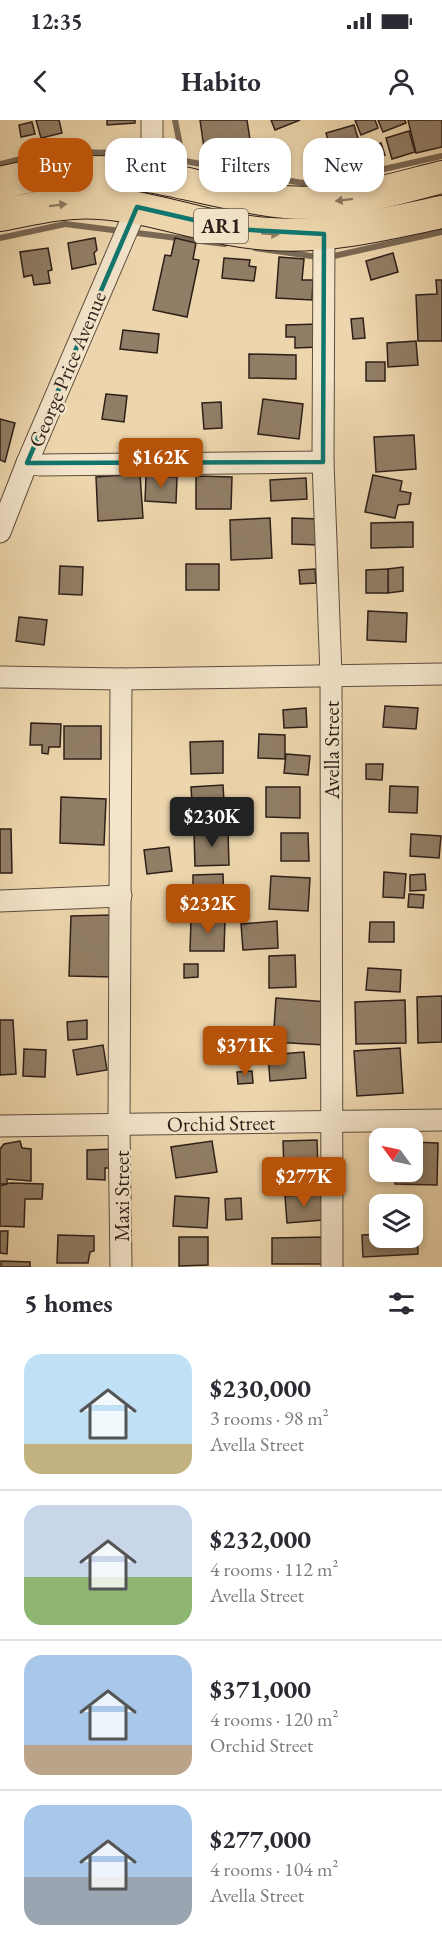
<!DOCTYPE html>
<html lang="en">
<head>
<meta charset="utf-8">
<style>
  :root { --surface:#fff; --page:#f2f2f3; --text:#2b2b33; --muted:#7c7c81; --line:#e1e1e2; --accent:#b45309 }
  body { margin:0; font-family:"EB Garamond",serif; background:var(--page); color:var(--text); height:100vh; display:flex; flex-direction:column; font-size:22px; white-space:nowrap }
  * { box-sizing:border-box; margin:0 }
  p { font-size:20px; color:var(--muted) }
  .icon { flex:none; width:33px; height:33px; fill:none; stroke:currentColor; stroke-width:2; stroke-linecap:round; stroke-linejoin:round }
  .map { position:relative; height:1147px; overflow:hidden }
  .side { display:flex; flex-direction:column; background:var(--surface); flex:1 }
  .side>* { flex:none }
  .hud { position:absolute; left:18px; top:18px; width:406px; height:54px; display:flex; gap:12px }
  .needle { width:39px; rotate:303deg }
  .tools { position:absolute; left:369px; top:1008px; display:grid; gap:12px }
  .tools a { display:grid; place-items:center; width:54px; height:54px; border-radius:12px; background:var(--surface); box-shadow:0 3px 9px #0003; font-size:30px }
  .price { position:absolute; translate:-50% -51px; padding:0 14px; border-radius:6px; background:var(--accent); color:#fff; font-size:20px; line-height:39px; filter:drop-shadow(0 2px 3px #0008) }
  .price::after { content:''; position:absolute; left:50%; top:36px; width:18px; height:14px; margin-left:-9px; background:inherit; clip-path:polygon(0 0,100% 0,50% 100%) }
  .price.current { background:#222; color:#fff }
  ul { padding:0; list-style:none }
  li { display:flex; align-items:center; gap:18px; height:150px; padding:0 24px }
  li+li { border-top:2px solid var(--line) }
  li span { display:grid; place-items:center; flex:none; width:168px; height:120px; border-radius:18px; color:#555 }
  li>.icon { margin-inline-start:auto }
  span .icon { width:72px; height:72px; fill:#fffc; stroke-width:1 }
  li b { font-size:26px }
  h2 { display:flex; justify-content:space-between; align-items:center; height:72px; padding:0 24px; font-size:26px }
  .chip { padding:0 21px; border-radius:18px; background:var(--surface); box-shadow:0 3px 9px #0003; font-size:21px; line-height:54px }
  .chip.current { background:var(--accent); color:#fff }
  .status { display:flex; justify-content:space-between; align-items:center; height:42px; padding:0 30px; background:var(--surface); direction:ltr }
  .status svg { height:16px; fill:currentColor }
  header { display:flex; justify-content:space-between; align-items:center; height:78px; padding:0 24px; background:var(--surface); font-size:27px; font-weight:700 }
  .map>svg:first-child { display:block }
</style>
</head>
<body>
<div class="status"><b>12:35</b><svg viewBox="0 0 49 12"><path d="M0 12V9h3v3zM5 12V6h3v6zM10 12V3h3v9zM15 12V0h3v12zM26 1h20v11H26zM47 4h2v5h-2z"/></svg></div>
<header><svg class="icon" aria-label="back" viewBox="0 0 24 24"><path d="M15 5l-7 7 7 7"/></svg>Habito<svg class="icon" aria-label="person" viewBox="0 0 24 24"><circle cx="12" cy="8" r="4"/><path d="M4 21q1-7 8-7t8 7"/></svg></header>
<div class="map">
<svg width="442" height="1147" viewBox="0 0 442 1147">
  <rect width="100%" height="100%" fill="#edd6ad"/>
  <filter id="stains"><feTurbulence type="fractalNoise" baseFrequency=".00333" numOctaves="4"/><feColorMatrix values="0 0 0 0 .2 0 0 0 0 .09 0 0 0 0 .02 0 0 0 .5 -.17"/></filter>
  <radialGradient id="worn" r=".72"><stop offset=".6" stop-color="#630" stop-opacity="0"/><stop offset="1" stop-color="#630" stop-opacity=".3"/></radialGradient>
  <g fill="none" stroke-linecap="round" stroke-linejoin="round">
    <g stroke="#7a6854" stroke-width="6">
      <path d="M175,0L183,40"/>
      <path d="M169,38L302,63L331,61L442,36"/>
      <path d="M0,44L50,32L138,33"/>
      <path d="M0,118L65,104L225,124"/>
      <path d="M255,128L325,138L442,112"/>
    </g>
  </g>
  <g fill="#917e66" stroke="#2e1f19" stroke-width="1.5">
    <path d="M36,0H59L62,13L41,18Z"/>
    <path d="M107,0H135V3L107,5Z"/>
    <path d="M200,0H247L250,20L204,28Z"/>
    <path d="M271,0H300L275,10Z"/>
    <path d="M355,0H375L378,8L361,15Z"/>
    <path d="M378,0H405L406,3L383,12Z"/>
    <path d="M408,0H442V27L416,33Z"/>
    <path d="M32,2L35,14L21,17L19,5Z"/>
    <path d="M354,5L363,35L335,44L326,13Z"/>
    <path d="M409,11L415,32L392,39L386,18Z"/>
    <path d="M381,23L385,35L374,39L369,27Z"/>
    <path d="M95,118L97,130L94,133L96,144L72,149L68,123Z"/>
    <path d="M175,118L196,123L193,139L199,140L187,197L153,190L165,135L171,136Z"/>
    <path d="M48,128L52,150L48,151L50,163L34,165L32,155L24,157L20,132Z"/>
    <path d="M393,133L398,152L371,160L366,141Z"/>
    <path d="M279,137L304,139L302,160H313L312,180L276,178Z"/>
    <path d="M224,138L250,140L249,146L256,147L254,161L222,158Z"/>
    <path d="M436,160H442V221H418L416,175L437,174Z"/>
    <path d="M363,198L365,218L353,219L351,199Z"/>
    <path d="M318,204L319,227L295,228V217H286V205Z"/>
    <path d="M123,210L159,214L157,233L120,229Z"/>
    <path d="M416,221L418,245L388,247L387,223Z"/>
    <path d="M249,234L296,235V259L249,258Z"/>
    <rect x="366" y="242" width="19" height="19"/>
    <path d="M106,274L127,276L124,302L102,299Z"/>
    <path d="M263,279L303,284L299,319L258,314Z"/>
    <path d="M221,282L222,308L204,309L202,283Z"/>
    <path d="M0,299L15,303L5,342L0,340Z"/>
    <path d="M414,315L416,349L376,352L374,317Z"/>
    <path d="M140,354L143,398L98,401L96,357Z"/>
    <path d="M373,355L402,361L400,371L411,373L409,384L398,385L395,398L365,392Z"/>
    <path d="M146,356L177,357L176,383L145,381Z"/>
    <path d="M196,356L232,357L231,389H196Z"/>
    <path d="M306,358L307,379L271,381L270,360Z"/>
    <path d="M270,398L272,438L231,440L230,400Z"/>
    <path d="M292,398L319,399V425L292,424Z"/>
    <path d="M413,402V427L371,428V403Z"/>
    <rect x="186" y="444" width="33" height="26"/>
    <path d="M60,446L83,447L82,475L59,474Z"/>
    <path d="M403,447V471L388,473V449Z"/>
    <path d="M315,449L316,463L300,464L299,450Z"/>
    <path d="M388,449V473H366V450Z"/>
    <path d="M368,491L407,493L406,522L367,520Z"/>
    <path d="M19,497L47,500L44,525L16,521Z"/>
    <path d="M385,586L418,588L416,609L383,607Z"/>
    <path d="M306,588L307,607L284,608L283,590Z"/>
    <path d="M31,603L61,604L60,627H49L48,634L42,633V625H30Z"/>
    <rect x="64" y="606" width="37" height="33"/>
    <path d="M259,614L285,615V639L258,638Z"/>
    <path d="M223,621V653L191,654L190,622Z"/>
    <path d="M286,634L310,636L308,655L284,653Z"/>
    <path d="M366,644H383L382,660L366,659Z"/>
    <path d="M223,665L225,698L193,700L191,667Z"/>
    <path d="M390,666L418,667L417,693L389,692Z"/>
    <path d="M266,667H300V698L266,697Z"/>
    <path d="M61,677L106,679L104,725L60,723Z"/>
    <path d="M0,709H11L12,753H0Z"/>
    <path d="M228,711L229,745L195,746L194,712Z"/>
    <path d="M281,713H308L309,741H281Z"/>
    <path d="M411,714L441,716L439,738L410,736Z"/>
    <path d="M169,727L172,751L147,754L144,730Z"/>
    <path d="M384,752L406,754L404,778L383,777Z"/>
    <path d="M223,754L224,785L193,786V755Z"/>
    <path d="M425,754L426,770L410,771V755Z"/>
    <path d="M271,756L310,758L308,791L269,789Z"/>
    <path d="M409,774L424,775L423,788L408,787Z"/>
    <path d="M113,795V857L69,856L71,796Z"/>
    <path d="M191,799H225L224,831H190Z"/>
    <path d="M277,801L278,828L243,830L241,804Z"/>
    <path d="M370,802H394V822H369Z"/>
    <path d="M295,835L296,867L269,868V836Z"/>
    <path d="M184,844H198V857L184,858Z"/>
    <path d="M368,848L401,850L400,872L366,870Z"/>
    <path d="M442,876V922L418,923L417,877Z"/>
    <path d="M276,878L328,882L325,925L273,922Z"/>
    <path d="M405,880L406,923L356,924L355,882Z"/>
    <path d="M0,900H13L16,954L0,955Z"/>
    <path d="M87,900V919L68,920L67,902Z"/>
    <path d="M103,925L107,950L77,955L73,930Z"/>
    <path d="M400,928L403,973L357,976L354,931Z"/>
    <path d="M24,929L46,930L45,957L23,956Z"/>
    <path d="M304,932L306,958L270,961L268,935Z"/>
    <path d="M252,951L253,963L238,964L237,952Z"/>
    <path d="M317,1020L318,1050L284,1051L283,1021Z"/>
    <path d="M20,1021L22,1028L31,1029V1061L7,1059V1064H0V1029L4,1024Z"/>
    <path d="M212,1021L217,1052L176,1058L171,1027Z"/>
    <path d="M412,1022L438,1023L437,1065L395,1064L396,1052H412Z"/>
    <path d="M113,1029V1048H105V1060L87,1059V1030Z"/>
    <path d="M10,1063L43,1064L42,1079H25L24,1107L0,1106V1066Z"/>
    <path d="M321,1073L323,1100L287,1103L285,1076Z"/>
    <path d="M175,1076L209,1078L207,1108L173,1106Z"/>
    <path d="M241,1078L242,1099L226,1100L225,1079Z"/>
    <path d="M0,1111H8L7,1134L0,1133Z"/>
    <path d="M412,1112H417L418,1134L363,1137L362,1115L380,1114V1118H412Z"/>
    <path d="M58,1115L94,1116V1131L90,1132L88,1143H57Z"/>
    <path d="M179,1117H208V1145L179,1146Z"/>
    <path d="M324,1117V1144H272V1118Z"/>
    <path d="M1,1141L30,1142V1147H1Z"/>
  </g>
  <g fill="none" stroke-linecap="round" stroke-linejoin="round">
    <defs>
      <g id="minor">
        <path d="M152,0V57"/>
        <path d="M324,114L323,342L331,555L332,1147"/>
        <path d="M27,343L40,345L323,342"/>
        <path d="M0,412L27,343L137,87"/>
        <path d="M0,557L121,559L442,554"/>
        <path d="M121,559L119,1005L121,1147"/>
        <path d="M0,781L121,776"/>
        <path d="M0,1006L442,1000"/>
      </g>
      <g id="highway">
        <path d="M0,63C49,50 104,49 154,57C198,65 241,78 285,82C339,87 390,70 442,57"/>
        <path d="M0,95C32,89 67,80 100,83C157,87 212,111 270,114C329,118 385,104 442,92"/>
      </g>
    </defs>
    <use href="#minor" stroke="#5e4d3e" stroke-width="23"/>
    <use href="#highway" stroke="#2e1f19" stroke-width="34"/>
    <use href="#minor" stroke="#f3e4ca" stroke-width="21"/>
    <use href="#highway" stroke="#edd6ad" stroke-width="32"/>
  </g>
  <defs><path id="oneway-solid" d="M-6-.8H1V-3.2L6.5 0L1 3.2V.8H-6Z" transform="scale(1.5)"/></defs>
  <g fill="#8e7a63">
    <use href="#oneway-solid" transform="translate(344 80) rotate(173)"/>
    <use href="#oneway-solid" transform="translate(58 85) rotate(-7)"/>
    <use href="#oneway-solid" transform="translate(270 114) rotate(4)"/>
  </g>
  <path fill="none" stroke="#0f766e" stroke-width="4.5" stroke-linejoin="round" d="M137,87L233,109L324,114L323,342L27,343Z"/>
  <g text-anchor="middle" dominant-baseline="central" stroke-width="5" stroke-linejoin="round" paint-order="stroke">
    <rect fill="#f3e4ca" stroke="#695a4e" stroke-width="1.5" x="194" y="89" width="54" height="34" rx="4.5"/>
    <g font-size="20" font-weight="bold" fill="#2e1f19">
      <text x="221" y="106">AR1</text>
    </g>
    <g font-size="21" fill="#2e1f19" stroke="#f3e4ca">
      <text transform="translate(67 249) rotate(-67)">George Price Avenue</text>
      <text transform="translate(331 630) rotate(-90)">Avella Street</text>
      <text transform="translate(221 1003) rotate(-1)">Orchid Street</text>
      <text transform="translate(121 1076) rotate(-90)">Maxi Street</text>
    </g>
  </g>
  <rect width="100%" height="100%" filter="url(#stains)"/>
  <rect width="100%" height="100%" fill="url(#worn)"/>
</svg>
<div class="tools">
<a><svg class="needle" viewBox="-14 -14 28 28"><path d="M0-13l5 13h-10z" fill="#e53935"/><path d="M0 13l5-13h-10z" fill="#7c7c81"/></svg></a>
<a><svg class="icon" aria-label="layers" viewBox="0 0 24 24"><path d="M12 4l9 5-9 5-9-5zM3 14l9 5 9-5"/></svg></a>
</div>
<b class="price" style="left:161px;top:369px">$162K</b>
<b class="price current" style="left:212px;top:728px">$230K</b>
<b class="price" style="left:208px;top:815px">$232K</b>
<b class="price" style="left:245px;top:957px">$371K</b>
<b class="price" style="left:304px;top:1088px">$277K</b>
<div class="hud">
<a class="chip current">Buy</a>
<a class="chip">Rent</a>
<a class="chip">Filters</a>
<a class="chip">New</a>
</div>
</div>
<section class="side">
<h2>5 homes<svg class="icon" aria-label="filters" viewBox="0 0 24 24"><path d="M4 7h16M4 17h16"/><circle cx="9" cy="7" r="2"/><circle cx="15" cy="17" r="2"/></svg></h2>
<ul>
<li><span style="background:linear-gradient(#bfe0f5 75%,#c2b280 0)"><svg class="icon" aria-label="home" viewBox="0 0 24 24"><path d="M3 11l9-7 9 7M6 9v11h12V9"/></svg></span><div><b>$230,000</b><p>3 rooms · 98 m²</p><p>Avella Street</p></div></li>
<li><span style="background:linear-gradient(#c9d6e8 60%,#8fb573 0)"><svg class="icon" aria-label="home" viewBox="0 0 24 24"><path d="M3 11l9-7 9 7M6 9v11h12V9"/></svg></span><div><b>$232,000</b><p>4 rooms · 112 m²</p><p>Avella Street</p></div></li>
<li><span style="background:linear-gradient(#a9c7e8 75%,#b9a48a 0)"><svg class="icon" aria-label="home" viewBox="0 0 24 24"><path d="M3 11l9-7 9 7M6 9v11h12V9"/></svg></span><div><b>$371,000</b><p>4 rooms · 120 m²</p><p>Orchid Street</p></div></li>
<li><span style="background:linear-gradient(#a9c7e8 60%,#9aa5b1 0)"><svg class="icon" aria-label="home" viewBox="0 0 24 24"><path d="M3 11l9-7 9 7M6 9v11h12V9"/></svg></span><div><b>$277,000</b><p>4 rooms · 104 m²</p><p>Avella Street</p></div></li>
</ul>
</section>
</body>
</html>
